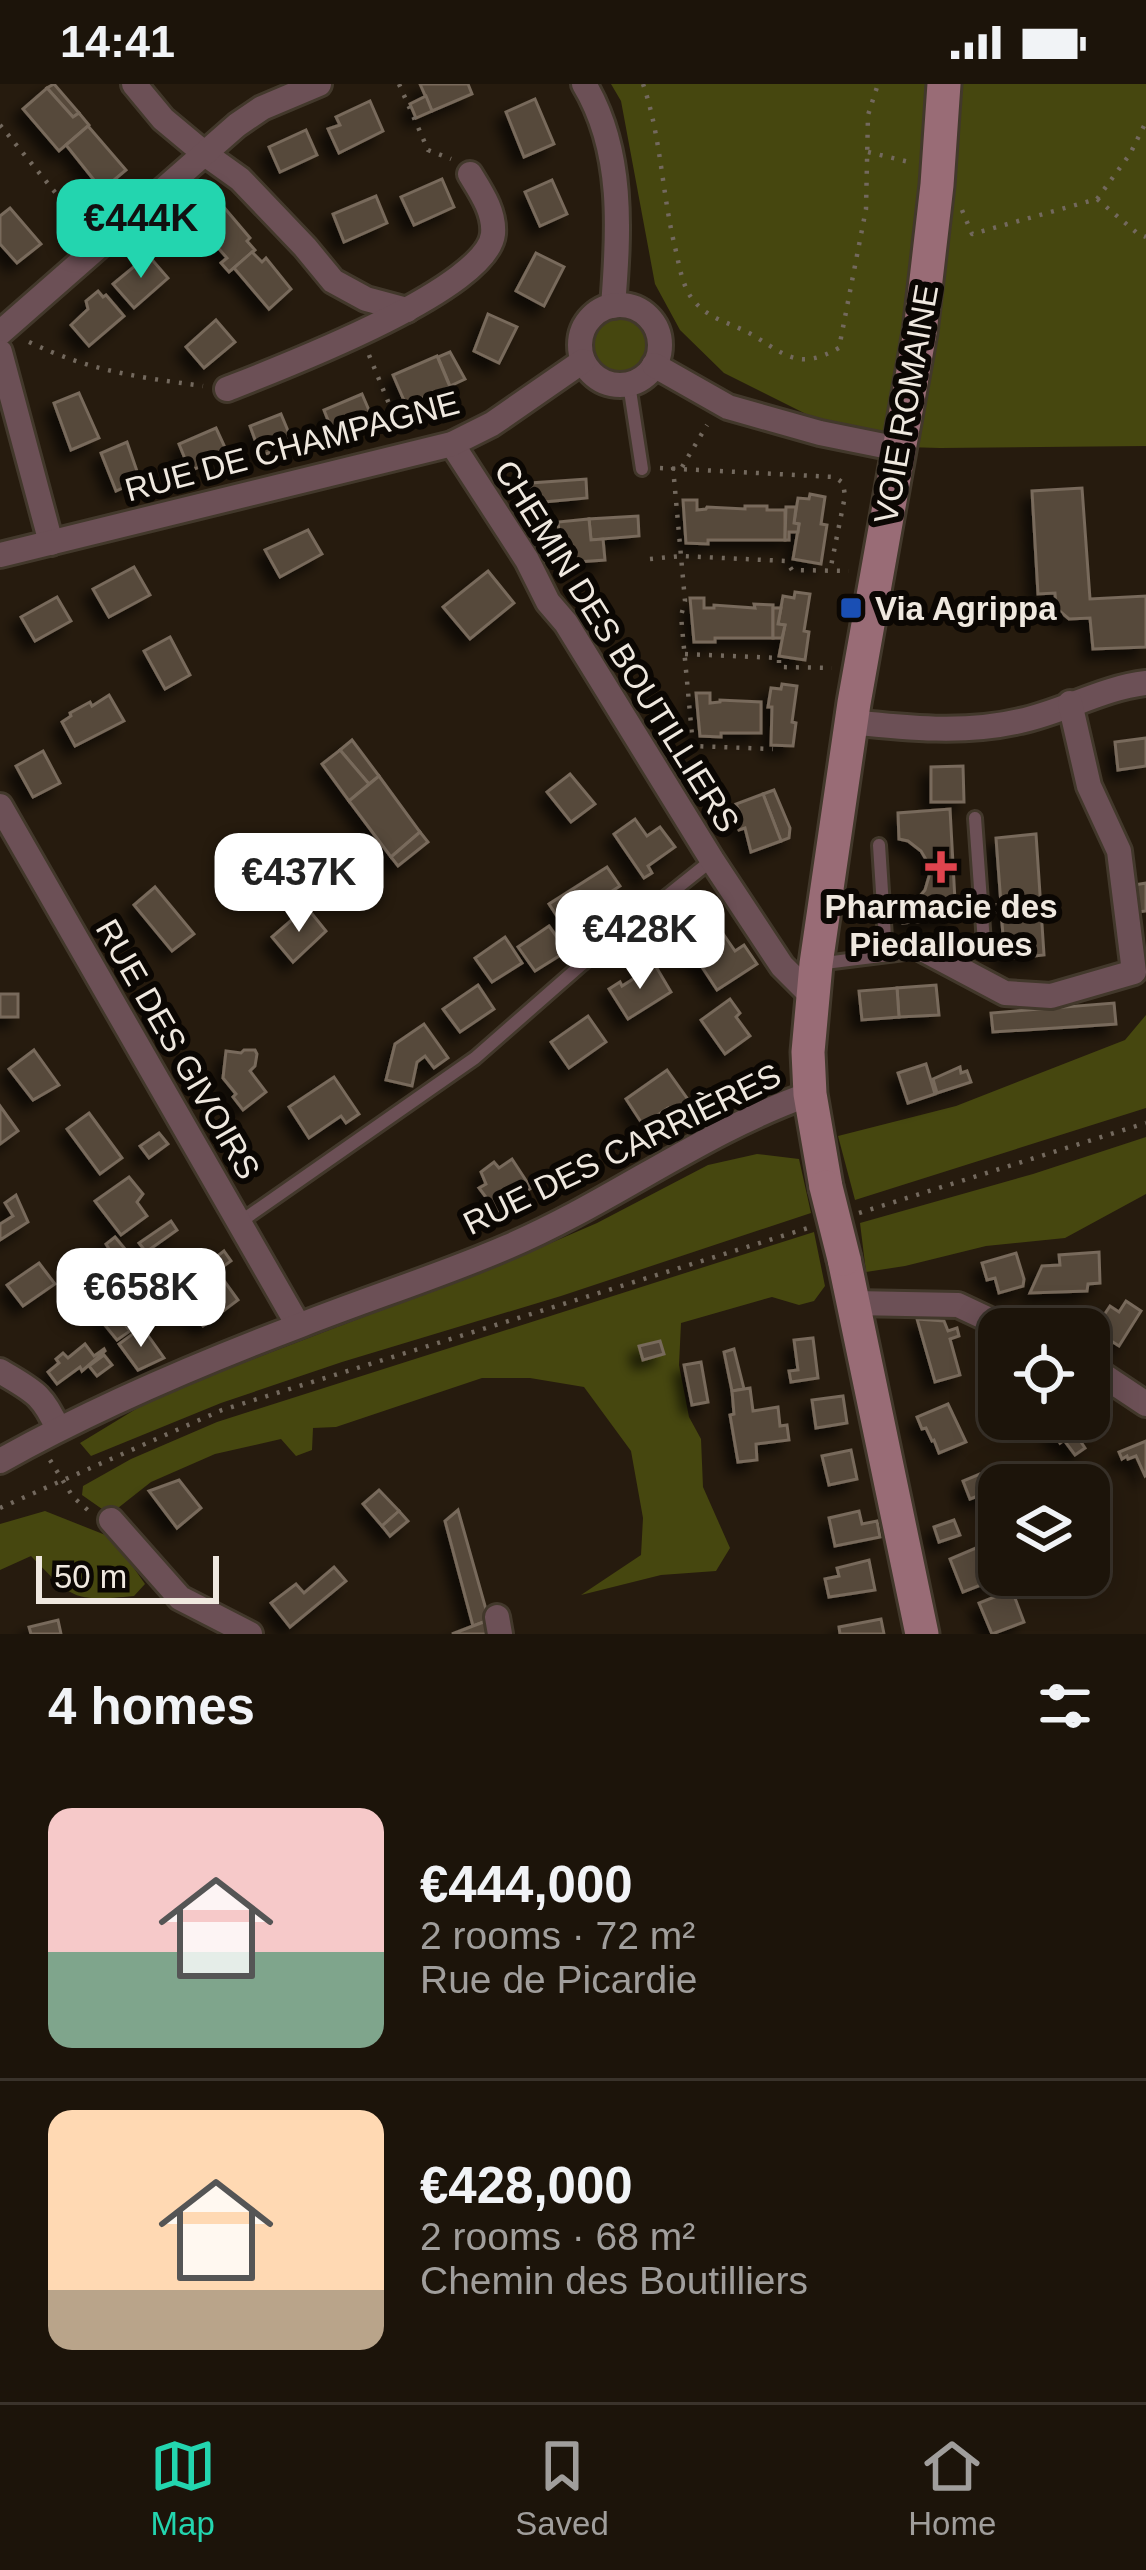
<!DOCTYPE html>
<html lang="en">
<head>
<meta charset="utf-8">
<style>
  :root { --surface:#1c140a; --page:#292118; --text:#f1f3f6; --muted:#a09e9c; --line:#3a332b; --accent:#23d5af }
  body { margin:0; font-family:Helvetica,sans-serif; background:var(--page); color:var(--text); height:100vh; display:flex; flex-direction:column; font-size:45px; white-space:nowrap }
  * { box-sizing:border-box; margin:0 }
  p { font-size:39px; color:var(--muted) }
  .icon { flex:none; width:66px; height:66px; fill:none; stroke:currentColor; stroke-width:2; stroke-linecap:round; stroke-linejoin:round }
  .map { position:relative; height:1550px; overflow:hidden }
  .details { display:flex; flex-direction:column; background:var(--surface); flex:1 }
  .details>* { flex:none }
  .controls { position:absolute; left:978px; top:1224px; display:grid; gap:24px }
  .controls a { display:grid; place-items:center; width:132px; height:132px; border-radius:24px; background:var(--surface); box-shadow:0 6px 30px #0003,0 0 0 3px var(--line); font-size:60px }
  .scale { position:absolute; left:36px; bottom:30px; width:183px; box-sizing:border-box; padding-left:12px; border:6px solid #efe8df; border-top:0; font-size:33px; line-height:42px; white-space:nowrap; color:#efe8df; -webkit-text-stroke:9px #0b0703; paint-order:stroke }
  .price { position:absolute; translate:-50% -102px; padding:0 27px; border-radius:24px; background:#fff; color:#222; font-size:39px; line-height:78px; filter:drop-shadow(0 3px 6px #0008) }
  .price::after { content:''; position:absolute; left:50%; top:72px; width:36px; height:27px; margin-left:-18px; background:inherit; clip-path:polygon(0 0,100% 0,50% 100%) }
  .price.active { background:var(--accent); color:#111 }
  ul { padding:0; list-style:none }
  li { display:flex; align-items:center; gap:36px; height:300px; padding:0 48px }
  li+li { border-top:3px solid var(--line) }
  li span { display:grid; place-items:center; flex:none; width:336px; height:240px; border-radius:24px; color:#555 }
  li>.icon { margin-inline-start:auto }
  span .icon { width:144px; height:144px; fill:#fffc; stroke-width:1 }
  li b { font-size:51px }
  h2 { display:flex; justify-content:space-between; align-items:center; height:144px; padding:0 48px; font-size:51px }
  .status { display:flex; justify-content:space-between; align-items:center; height:84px; padding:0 60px; background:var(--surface); direction:ltr }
  .status svg { height:33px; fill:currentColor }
  .menu { display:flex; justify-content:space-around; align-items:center; height:168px; border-top:3px solid var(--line); background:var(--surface); font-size:33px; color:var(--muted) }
  .menu a { display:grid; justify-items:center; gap:6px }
  .menu .active { color:var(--accent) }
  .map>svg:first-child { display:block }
</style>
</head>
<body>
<div class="status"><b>14:41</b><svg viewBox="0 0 49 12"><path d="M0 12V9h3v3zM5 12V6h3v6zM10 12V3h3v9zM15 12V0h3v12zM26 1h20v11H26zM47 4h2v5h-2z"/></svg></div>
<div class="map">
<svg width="1146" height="1550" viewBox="0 0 1146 1550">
  <defs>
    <filter id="shadow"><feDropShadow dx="-9" dy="9" stdDeviation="6" flood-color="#0009"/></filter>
  </defs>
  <rect width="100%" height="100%" fill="#261b0e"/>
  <g fill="#46470f">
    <path d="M611,0H1146V362L940,364L870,362L724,289L680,246L655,200L621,17Z"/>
    <circle cx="620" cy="263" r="29"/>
    <path d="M1146,931V1024L855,1116L838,1052L956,1022L1125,956Z"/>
    <path d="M1146,1053V1110L1065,1154L986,1162L905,1182L866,1188L860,1139L1033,1090Z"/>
    <path d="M757,1070L799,1075L811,1129L561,1212L342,1278L221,1319L91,1372L80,1359L159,1311L502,1180L597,1139L708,1081Z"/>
    <path d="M814,1148L825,1202L814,1217L799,1221L772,1213L681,1239L679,1281L689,1333L701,1355L703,1403L730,1464L716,1487L661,1491L581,1511L641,1471L643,1434L631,1367L584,1303L530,1294H482L336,1343L313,1344L312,1366L296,1372L281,1355L215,1370L151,1398L118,1424L102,1425L82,1411L83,1402L131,1375L217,1338Z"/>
    <path d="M45,1427L113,1454L145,1500L134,1512C72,1518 73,1515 31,1472L0,1486V1440Z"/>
  </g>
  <g fill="#56493b" stroke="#786a5b" stroke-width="3" filter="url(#shadow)">
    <path d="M54,0L79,29L73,33L47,4Z"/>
    <path d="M420,0H468L472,10L432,27Z"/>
    <path d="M47,4L73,33L79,29L89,41L59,67L23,25Z"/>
    <path d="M426,12L432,27L416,34L410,20Z"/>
    <path d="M535,15L554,60L524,73L506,28Z"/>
    <path d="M370,17L383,47L339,69L328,45L340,41L336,33Z"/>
    <path d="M88,42L126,86L102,106L66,61Z"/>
    <path d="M306,46L317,71L280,88L269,63Z"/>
    <path d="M442,95L454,123L414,141L401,113Z"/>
    <path d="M552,96L567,130L540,142L525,108Z"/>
    <path d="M376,112L387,139L344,158L333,130Z"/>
    <path d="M222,121L250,154L247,157L255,166L229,188L221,179L227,174L199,142Z"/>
    <path d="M10,124L41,160L17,179L0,160V132Z"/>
    <path d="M252,168L262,178L266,174L291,205L269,225L234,184Z"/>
    <path d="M536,169L564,183L544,222L516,207Z"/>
    <path d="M148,171L168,194L134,224L113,200Z"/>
    <path d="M98,207L103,213L106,211L124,232L89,262L71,241L88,225L86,217Z"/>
    <path d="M488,230L517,243L499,279L474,267Z"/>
    <path d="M216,236L235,258L204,284L186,263Z"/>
    <path d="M450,268L465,295L450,302L438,273Z"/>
    <path d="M437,272L450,303L406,321L393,291Z"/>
    <path d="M79,309L99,354L71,366L54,319Z"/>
    <path d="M362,310L374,338L335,354L324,326Z"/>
    <path d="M281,330L293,359L261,372L250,342Z"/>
    <path d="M216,344L228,370L190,387L179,360Z"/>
    <path d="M127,358L140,396L116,407L101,369Z"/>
    <path d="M586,395L587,414L532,419L531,399Z"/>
    <path d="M1082,404L1090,515L1146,512V563L1093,565L1090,534L1069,535L1056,524L1055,509L1038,510L1032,407Z"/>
    <path d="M810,410L825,413L821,440L827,441L821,480L793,475L799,440L794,439L798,414L809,415Z"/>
    <path d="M683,416H697V426L706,425L707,423L745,425V422H767V426H785V456H708V460L686,459Z"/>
    <path d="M786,423H796L794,439L799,440L798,448H789V456H785Z"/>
    <path d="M638,432L639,452L591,456L589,435Z"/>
    <path d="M589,435L591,456L603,455L605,476L562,479L558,438Z"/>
    <path d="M308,446L322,470L280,493L265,466Z"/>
    <path d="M134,483L150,511L109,533L93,505Z"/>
    <path d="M488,487L514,519L470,555L443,523Z"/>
    <path d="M795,508L810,510L804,547L809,548L805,576L779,572L785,541L778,540L783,512L794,514Z"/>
    <path d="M57,513L71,537L35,557L21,533Z"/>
    <path d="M690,514H704V524H714V521L755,524L754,520L773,521V554H715V558H694Z"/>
    <path d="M773,524H781L778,540L785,541L782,554H773Z"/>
    <path d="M170,553L190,591L165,605L144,567Z"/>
    <path d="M782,600L797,602L792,638L796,639L793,662L771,661L772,623H768L771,604L781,605Z"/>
    <path d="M696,609H710V619L720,618V616L761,618V649H721V653L700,652Z"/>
    <path d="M109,611L124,637L75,662L62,638L71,632L70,629L90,618L92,622Z"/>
    <path d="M1146,654V682L1118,686L1115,658Z"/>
    <path d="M352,656L379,692L369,700L340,666Z"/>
    <path d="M340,666L369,700L349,717L322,680Z"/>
    <path d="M43,667L60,699L33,713L16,682Z"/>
    <path d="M963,682L964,718H931V683Z"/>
    <path d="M570,690L595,720L571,738L547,708Z"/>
    <path d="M379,692L420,748L391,773L349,717Z"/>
    <path d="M774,706L790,744L789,754L781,757L763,710Z"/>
    <path d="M763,710L781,757L751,768L745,744L739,746L734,734L741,731L736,720Z"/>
    <path d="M950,725L956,835L903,839L902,823L915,818L925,806L930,789L928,779L921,767L908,757L899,755L898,729Z"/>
    <path d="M635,735L647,752L660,743L675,763L648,782L652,789L644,794L614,750Z"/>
    <path d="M420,748L428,758L398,782L391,773Z"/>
    <path d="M1036,750L1044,871L1005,875L1001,827L994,828L993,821L1001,820L996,754Z"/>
    <path d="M607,783L620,802L609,809L615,819L568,849L549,820Z"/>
    <path d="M1146,799V827L1137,828L1134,801Z"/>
    <path d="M155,803L194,850L172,867L134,821Z"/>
    <path d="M706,825L735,867L744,861L757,880L717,906L677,845Z"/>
    <path d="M309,826L326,847L293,878L272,853L294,834L297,836Z"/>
    <path d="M549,842L567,867L535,887L518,863Z"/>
    <path d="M505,853L522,879L492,898L475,874Z"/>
    <path d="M655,881L671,908L628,935L609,905L620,898L622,902Z"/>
    <path d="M478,901L494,925L460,948L443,925Z"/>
    <path d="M936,901L939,931L899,933L897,904Z"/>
    <path d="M897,904L899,933L862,936L859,907Z"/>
    <rect x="0" y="910" width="18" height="23"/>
    <path d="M730,915L740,929L736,933L750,952L725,970L701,936Z"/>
    <path d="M1114,919L1116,940L993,948L991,929Z"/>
    <path d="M588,932L606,958L569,984L551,958Z"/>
    <path d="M424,940L448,974L434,984L425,972L417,978L412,1002L386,996L395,960Z"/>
    <path d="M34,966L59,1001L33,1016L9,985Z"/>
    <path d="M244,966H255L257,970L255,982L250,987L266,1008L243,1026L233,1013L236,1010L223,994L226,967L241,969Z"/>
    <path d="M926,980L935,1010L908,1019L898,989Z"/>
    <path d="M960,983L961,989L967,987L971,998L937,1009L933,995Z"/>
    <path d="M667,986L689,1017L672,1029L668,1024L643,1041L626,1015Z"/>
    <path d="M334,993L359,1030L346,1039L341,1032L309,1054L289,1023Z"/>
    <path d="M0,1022L18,1047L0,1060Z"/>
    <path d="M89,1029L122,1074L100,1090L67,1045Z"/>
    <path d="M159,1049L168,1060L149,1074L140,1062Z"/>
    <path d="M512,1075L531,1104L497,1128L479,1104L486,1100L481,1088L494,1078L499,1084Z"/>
    <path d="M129,1093L143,1110L137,1118L147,1132L121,1151L95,1117Z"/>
    <path d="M16,1111L28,1138L0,1156V1140L13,1132L5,1119Z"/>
    <path d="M171,1137L177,1146L146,1168L139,1159Z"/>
    <path d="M115,1153L125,1165L109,1177L104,1169L109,1165L106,1160Z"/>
    <path d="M224,1167L231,1177L214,1189L207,1180Z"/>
    <path d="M1099,1168L1100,1199L1088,1200L1087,1207L1030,1209L1042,1182L1060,1181L1059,1171Z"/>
    <path d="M1016,1169L1024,1195L1023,1202L999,1209L995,1194L987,1196L982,1179Z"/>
    <path d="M39,1179L55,1200L23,1222L7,1201Z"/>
    <path d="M217,1187L238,1216L203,1242L182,1214Z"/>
    <path d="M118,1193L133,1212L106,1233L92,1214Z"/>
    <path d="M1126,1217L1141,1227L1119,1262L1094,1246L1110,1222L1119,1228Z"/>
    <path d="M117,1230L130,1247L117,1256L104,1240Z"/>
    <path d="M917,1235L944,1237L948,1247L957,1244L959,1252L950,1255L960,1291L935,1298Z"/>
    <path d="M142,1243L164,1274L138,1286L119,1260Z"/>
    <path d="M813,1254L818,1294L791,1298L789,1287L798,1286L794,1256Z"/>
    <path d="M660,1257L664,1270L643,1276L639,1262Z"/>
    <path d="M85,1260L94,1272L104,1265L105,1267L82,1287L80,1283L57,1300L48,1288L59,1279L56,1275L63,1269L68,1274Z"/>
    <path d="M734,1265L744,1305L732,1307L724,1268Z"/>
    <path d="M104,1271L112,1281L97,1292L89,1282Z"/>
    <path d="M701,1278L708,1318L692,1321L684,1281Z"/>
    <path d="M750,1304L753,1327L778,1323L780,1342L787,1341L789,1356L756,1360L757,1376L738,1378L730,1331L734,1330L732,1307Z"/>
    <path d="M843,1312L847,1339L816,1344L812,1316Z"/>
    <path d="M948,1320L966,1358L939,1369L934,1356L932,1357L926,1344L922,1345L917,1333Z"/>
    <path d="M1054,1335H1081L1092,1350L1081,1358L1085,1364L1075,1371L1064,1356L1060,1359L1051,1345L1058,1339Z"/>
    <path d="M1146,1357V1391L1145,1392L1136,1372L1128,1375L1127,1372L1122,1375L1119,1368Z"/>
    <path d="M851,1366L857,1395L829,1401L822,1372Z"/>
    <path d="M999,1382L1007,1401H999V1424L993,1427L986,1409L970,1415L963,1397Z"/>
    <path d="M179,1396L201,1424L177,1444L149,1407Z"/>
    <path d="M379,1406L399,1427L382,1442L363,1420Z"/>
    <path d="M458,1426L489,1536L473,1542L445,1437Z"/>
    <path d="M399,1427L408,1437L390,1452L382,1442Z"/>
    <path d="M859,1427L862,1440L877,1437L880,1453L835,1462L829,1434Z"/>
    <path d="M954,1436L960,1451L939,1458L934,1443Z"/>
    <path d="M990,1458L999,1480V1491L1004,1492L963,1508L950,1475Z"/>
    <path d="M869,1476L875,1506L829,1513L825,1495L839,1492L837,1484Z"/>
    <path d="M334,1483L346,1497L290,1543L271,1519L296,1500L304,1509Z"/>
    <path d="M1012,1506L1024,1538L992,1550L979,1519Z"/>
    <path d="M881,1535L884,1550H840L839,1543Z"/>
    <path d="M58,1536L61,1550H31L29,1543Z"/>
    <path d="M489,1536L493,1550H452L473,1542Z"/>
  </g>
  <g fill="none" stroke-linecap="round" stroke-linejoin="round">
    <defs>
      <g id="service">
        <path d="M629,300L642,385"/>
        <path d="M879,761L886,869"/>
        <path d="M817,880L984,859L975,734"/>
        <path d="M240,1138L475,974L581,881L712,776"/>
      </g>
      <g id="minor">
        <path d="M134,0L163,35L205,70L240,95L305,163L333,197L366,215L407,226"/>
        <path d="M584,0C624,66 619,148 613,222"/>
        <circle cx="620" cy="261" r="40"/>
        <path d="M0,249L237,41L262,24L319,0"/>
        <path d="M0,268L51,459"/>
        <path d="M654,281L728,323L820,349L899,365"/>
        <path d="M227,305C278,285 487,206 493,150C495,128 481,108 470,90"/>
        <path d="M452,360L527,476L548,518L566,539L712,776L782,882L813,913"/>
        <path d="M0,471L452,360L492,340L583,277"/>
        <path d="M851,638C906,644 966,650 1020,637C1063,628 1102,604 1146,599"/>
        <path d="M0,722L298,1241"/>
        <path d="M924,866L1005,909L1051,912L1134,888L1119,767L1089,702L1070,619"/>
        <path d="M854,1219L958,1221L1009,1245"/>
        <path d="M1089,1282L1146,1320"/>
        <path d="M0,1287C33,1307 42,1309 58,1345"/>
        <path d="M0,1377C96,1323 198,1280 301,1241C369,1214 440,1192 507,1163C611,1119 703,1047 810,1010"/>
        <path d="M111,1436L180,1514L250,1550"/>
        <path d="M497,1533L500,1550"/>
      </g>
      <g id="secondary">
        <path d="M826,1103L810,1010L808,968L816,880L854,619L920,248L937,101L944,0"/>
        <path d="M844,1175L922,1550"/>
      </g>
    </defs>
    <use href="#service" stroke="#42382b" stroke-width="18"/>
    <use href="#minor" stroke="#42382b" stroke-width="30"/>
    <use href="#secondary" stroke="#42382b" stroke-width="39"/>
    <g stroke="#73695e" stroke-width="4.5" stroke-dasharray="3 9" stroke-linecap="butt">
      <path d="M399,0L428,66L451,75"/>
      <path d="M643,0C661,52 662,110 675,163C679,180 682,202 693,216C710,237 734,239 756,253C789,274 801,285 839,264L866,125L868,31L878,0"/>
      <path d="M0,41L77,135L94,137"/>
      <path d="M868,68L909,78"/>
      <path d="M1097,115L1130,70L1146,38"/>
      <path d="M962,126L972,150L1097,115L1137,149L1146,153"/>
      <path d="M29,258C90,287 137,293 203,302"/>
      <path d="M369,271L401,349"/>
      <path d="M673,383L685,517L681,532L693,662L773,665"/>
      <path d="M682,383L707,341"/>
      <path d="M660,384L835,393L843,399L845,412L830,487"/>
      <path d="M650,475L681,472L786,477L792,486L849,487"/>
      <path d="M685,570L779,574V583L832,584"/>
      <path d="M859,1129L1146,1039"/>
      <path d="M50,1376L73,1413L90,1428"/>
      <path d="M0,1424L222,1326L808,1144"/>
    </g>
    <use href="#service" stroke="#6c5056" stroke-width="12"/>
    <use href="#minor" stroke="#6c5056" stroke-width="24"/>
    <use href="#secondary" stroke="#996c76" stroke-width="33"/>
    <defs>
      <path id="secondary-bridge" d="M826,1103L844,1175"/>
    </defs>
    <use href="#secondary-bridge" stroke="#42382b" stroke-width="39" stroke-linecap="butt"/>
    <use href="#secondary-bridge" stroke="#996c76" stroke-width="33"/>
  </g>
  <rect fill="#1a4fb4" stroke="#0b0703" stroke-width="4.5" x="839" y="512" width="24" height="24" rx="6"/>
  <path fill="#e0444e" stroke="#0b0703" stroke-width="4.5" d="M935 765h12v12h12v12h-12v12h-12v-12h-12v-12h12z"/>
  <g text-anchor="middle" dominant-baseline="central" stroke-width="12" stroke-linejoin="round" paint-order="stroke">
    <g font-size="33" fill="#efe8df" stroke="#0b0703">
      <text transform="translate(906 320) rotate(-80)">VOIE ROMAINE</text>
      <text transform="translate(292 362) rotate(-15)">RUE DE CHAMPAGNE</text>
      <text transform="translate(617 562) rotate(58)">CHEMIN DES BOUTILLIERS</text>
      <text transform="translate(178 965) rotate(60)">RUE DES GIVOIRS</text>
      <text transform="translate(622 1065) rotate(-26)">RUE DES CARRIÈRES</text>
    </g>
    <g font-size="33" font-weight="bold" fill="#efe8df" stroke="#0b0703" text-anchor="start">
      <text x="875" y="524">Via Agrippa</text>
      <text x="941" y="822" text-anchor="middle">Pharmacie des<tspan x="941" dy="38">Piedalloues</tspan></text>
    </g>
  </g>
</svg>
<div class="controls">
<a><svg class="icon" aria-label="locate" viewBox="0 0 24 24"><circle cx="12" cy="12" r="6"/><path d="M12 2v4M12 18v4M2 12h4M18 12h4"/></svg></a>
<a><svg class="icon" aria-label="layers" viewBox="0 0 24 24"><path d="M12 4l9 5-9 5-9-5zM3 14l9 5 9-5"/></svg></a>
</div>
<div class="scale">50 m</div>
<b class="price active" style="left:141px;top:197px">€444K</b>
<b class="price" style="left:299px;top:851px">€437K</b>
<b class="price" style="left:640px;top:908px">€428K</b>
<b class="price" style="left:141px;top:1266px">€658K</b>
</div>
<section class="details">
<h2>4 homes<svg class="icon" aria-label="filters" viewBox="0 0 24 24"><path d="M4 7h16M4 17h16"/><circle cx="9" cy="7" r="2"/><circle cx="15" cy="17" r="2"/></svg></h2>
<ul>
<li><span style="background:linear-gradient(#f6c9c9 60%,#7fa58c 0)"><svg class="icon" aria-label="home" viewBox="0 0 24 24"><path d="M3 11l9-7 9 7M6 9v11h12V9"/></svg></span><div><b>€444,000</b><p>2 rooms · 72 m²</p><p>Rue de Picardie</p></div></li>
<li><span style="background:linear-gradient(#ffd9b3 75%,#b9a48a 0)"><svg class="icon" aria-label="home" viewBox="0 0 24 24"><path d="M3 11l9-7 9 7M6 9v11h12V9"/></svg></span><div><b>€428,000</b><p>2 rooms · 68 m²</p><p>Chemin des Boutilliers</p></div></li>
</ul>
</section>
<nav class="menu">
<a class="active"><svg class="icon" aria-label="map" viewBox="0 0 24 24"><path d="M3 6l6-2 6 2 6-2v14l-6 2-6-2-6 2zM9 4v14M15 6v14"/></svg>Map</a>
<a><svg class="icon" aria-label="saved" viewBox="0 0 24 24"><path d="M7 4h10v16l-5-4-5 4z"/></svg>Saved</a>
<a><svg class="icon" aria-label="home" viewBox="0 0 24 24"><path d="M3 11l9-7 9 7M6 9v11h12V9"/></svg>Home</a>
</nav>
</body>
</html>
